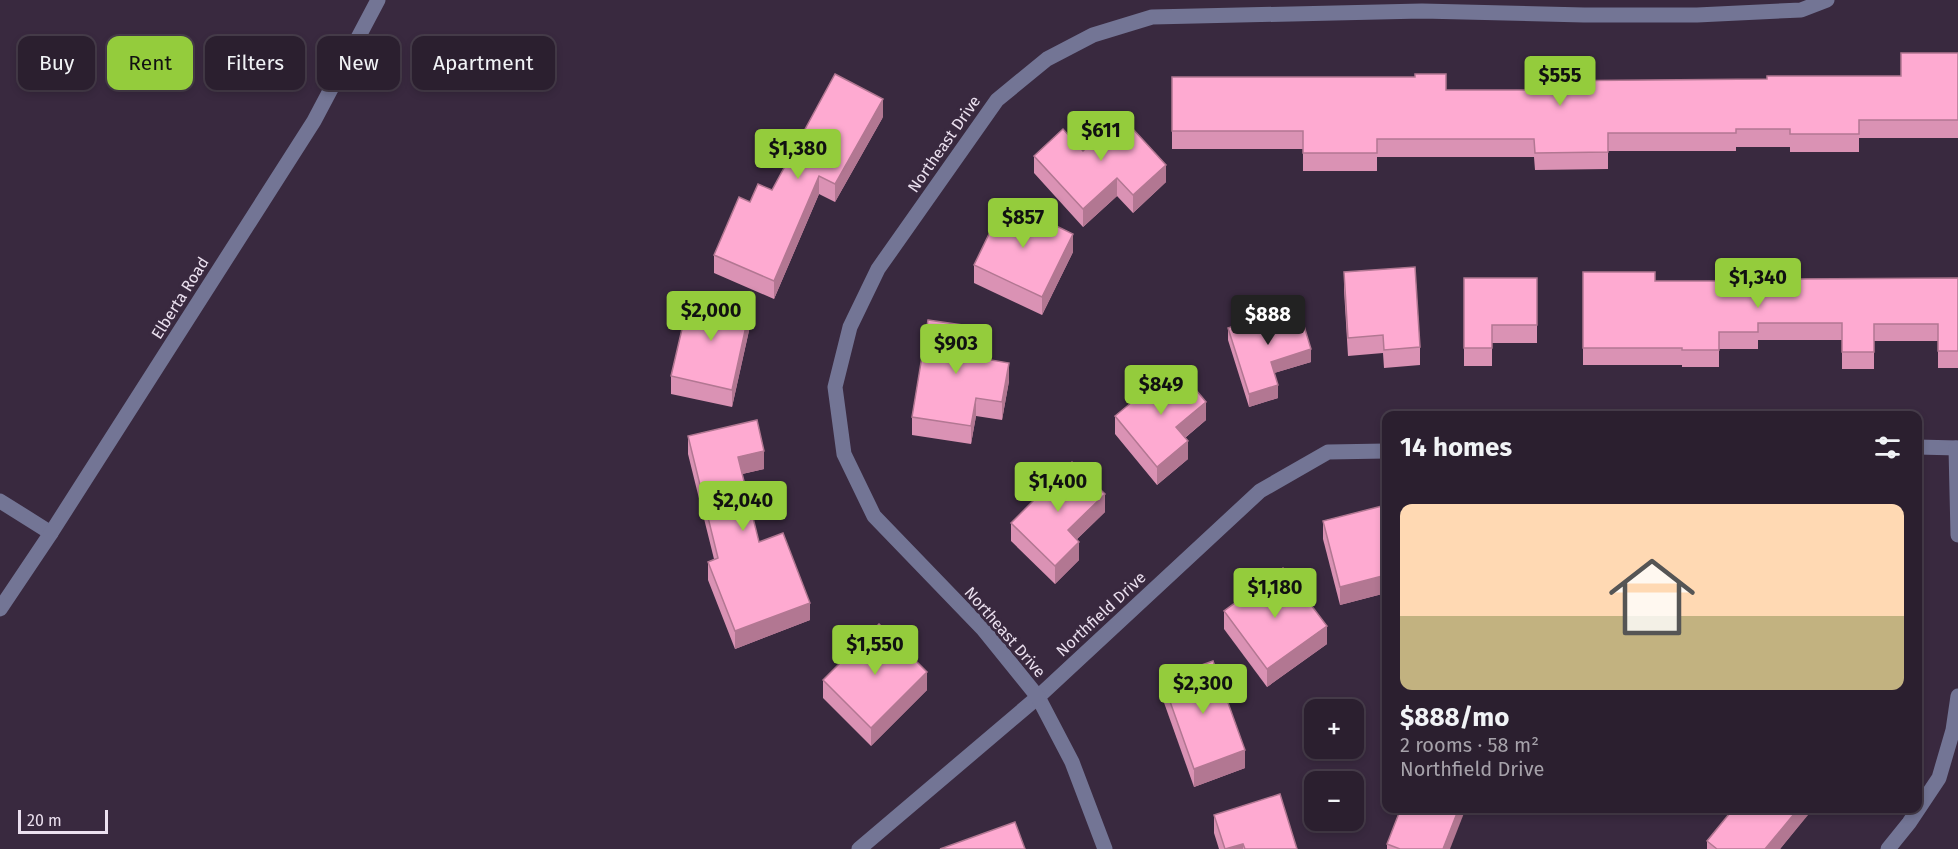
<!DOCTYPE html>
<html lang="en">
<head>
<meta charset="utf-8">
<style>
  :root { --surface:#2b1f2f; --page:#372c3b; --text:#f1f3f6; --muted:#a6a2aa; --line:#473d4b; --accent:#94cc3c }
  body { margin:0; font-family:"Fira Sans",sans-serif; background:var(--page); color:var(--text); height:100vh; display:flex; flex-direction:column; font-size:22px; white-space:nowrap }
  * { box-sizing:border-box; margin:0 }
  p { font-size:20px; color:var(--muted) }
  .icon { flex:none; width:33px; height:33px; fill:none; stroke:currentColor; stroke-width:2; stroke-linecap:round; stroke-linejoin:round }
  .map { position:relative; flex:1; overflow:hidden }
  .sheet { position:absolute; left:1382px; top:411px; width:540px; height:402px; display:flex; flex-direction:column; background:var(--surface); border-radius:12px; box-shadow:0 3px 9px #0003,0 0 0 2px var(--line) }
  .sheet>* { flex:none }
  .hud { position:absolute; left:18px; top:36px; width:570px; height:54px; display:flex; gap:12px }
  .tools { position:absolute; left:1304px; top:699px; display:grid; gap:12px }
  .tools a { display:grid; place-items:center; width:60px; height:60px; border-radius:12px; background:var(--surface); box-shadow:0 3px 9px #0003,0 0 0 2px var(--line); font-size:30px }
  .scale { position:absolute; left:18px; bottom:15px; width:90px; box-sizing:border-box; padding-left:6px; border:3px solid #ebe0ef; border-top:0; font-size:16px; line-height:21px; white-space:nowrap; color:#ebe0ef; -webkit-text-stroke:4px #39293f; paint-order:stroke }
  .price { position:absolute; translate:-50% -51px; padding:0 14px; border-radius:6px; background:var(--accent); color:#111; font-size:20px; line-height:39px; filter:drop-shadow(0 2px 3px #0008) }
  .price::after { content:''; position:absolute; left:50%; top:36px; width:18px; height:14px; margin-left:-9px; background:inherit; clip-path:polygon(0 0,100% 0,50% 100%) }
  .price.selected { background:#222; color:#fff }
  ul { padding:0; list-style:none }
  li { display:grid; align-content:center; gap:12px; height:318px; padding:0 18px }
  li+li { border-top:2px solid var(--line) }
  li span { display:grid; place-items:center; height:186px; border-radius:12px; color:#555 }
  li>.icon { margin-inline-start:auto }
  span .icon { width:108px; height:108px; fill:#fffc; stroke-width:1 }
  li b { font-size:26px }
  h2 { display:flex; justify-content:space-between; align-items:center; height:72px; padding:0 18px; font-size:26px }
  .pill { padding:0 21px; border-radius:12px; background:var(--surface); box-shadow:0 3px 9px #0003,0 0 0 2px var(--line); font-size:21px; line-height:54px }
  .pill.selected { background:var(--accent); color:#111 }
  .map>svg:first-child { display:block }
</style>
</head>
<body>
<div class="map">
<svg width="1958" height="849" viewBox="0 0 1958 849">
  <rect width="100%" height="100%" fill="#39293f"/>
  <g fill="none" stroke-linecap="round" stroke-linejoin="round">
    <g stroke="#737595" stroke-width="15">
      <path d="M1917,447L1958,448"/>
      <path d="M1956,448L1958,535"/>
      <path d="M0,501L51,533"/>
      <path d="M0,609L51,533L314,121L378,0"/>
      <path d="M859,849L1038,697L1260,491L1328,452L1386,451"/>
      <path d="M1105,849L1072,762L1038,697L983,629L874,516L844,454L835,387L850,327L878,269L997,100L1047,59L1093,35L1152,17L1422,11L1584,15H1697L1801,10L1827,0"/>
      <path d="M1888,849L1909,823L1939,778L1953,730L1958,696"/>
    </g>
  </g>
  <g fill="#da92b4">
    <path d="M1958,53V138H1859V152H1790V147H1736V151H1608V169L1535,170L1534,157H1377V171H1303V149H1172V77L1446,90H1534L1767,79L1901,76Z"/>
    <path d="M883,117L835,202L819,194L774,299L714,273V255L750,202L772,190Z"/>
    <path d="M1083,151L1166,182L1133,213L1117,196L1083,227L1034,173V156Z"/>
    <path d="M1073,252L1042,315L974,283V265Z"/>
    <path d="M1344,272L1420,347V365L1384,368L1383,353L1348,356L1344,290Z"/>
    <path d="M1583,272L1655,281H1794L1958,278V368H1938V341H1874V369H1842V340H1758V349H1719V367H1682V365H1583Z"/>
    <path d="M1464,278H1537V343H1492V366H1464Z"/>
    <path d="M750,326L732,407L671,394V376Z"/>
    <path d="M1228,328L1311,362L1274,373L1278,398L1249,407L1228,340Z"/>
    <path d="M983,346L981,359L1009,381L1002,420L976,416L971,444L912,435V417Z"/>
    <path d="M1115,416L1206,420L1185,438L1188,459L1157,485L1115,434Z"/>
    <path d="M688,436L764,469L742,474L759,542L810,620L735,649L708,580V562L714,559L688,454Z"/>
    <path d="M1386,505V593L1340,605L1323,539V521Z"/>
    <path d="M1105,512L1077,539L1079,560L1055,584L1011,541V523Z"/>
    <path d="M1224,611L1327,644L1267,687L1224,629Z"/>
    <path d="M1162,679L1245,768L1194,787L1162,697Z"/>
    <path d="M823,680L927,690L871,746L823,698Z"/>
    <path d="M1813,808L1780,849H1707V841Z"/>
    <path d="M1214,815L1297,849H1219L1214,833Z"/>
    <path d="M1387,844L1450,849H1387Z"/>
  </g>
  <g fill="#b27792">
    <path d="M883,99V117L835,202V184Z"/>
    <path d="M1166,165V182L1133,213V195Z"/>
    <path d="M819,176V194L774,299V281Z"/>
    <path d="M1117,178V196L1083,227V209Z"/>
    <path d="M1073,234V252L1042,315V297Z"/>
    <path d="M750,308V326L732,407V390Z"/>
    <path d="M983,328V346L979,376V358Z"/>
    <path d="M1311,349V362L1271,374V362Z"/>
    <path d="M1009,363V381L1002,420V402Z"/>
    <path d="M1278,385V398L1249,407V394Z"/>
    <path d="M976,398V416L971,444V426Z"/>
    <path d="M1206,402V420L1176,445V427Z"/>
    <path d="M1188,441V459L1157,485V467Z"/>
    <path d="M764,451V469L738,475V457Z"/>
    <path d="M1105,494V512L1068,548V530Z"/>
    <path d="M1079,542V560L1055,584V566Z"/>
    <path d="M1386,575V593L1340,605V587Z"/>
    <path d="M810,603V620L735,649V631Z"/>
    <path d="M1327,626V644L1267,687V669Z"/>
    <path d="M927,672V690L871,746V728Z"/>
    <path d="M1245,750V768L1194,787V769Z"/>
    <path d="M1459,808H1466L1450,849H1443Z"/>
    <path d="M1799,808L1813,809L1780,849H1765Z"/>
    <path d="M1243,844V849H1227Z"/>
  </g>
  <g fill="#feaad1" stroke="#b27792" stroke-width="1.5">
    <path d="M1901,53H1958V120H1859V134H1790V129H1736V133H1608V152L1535,153L1534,139H1377V153H1303V131H1172V77H1415V74H1446V90H1534V81L1767,79V76H1901Z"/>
    <path d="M835,74L883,99L835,184L819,176L774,281L714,255L739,197L750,202L758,184L772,190Z"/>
    <path d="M1121,116L1166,165L1133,195L1117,178L1083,209L1034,156L1063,129L1083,151Z"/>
    <path d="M1005,201L1073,234L1042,297L974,265Z"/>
    <path d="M1415,267L1420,347L1384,350L1383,335L1348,338L1344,272Z"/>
    <path d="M1583,272H1655V281H1794V279L1958,278V351H1938V324H1874V352H1842V323H1758V332H1719V350H1682V348H1583Z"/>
    <path d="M1464,278H1537V325H1492V348H1464Z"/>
    <path d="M690,295L750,308L732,390L671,376Z"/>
    <path d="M1298,306L1311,349L1271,362L1278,385L1249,394L1228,328Z"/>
    <path d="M928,320L983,328L979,358L1009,363L1002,402L976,398L971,426L912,417Z"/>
    <path d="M1176,366L1206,402L1176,427L1188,441L1157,467L1115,416Z"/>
    <path d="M757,420L764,451L738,457L759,542L783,533L810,603L735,631L708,562L718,558L688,436Z"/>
    <path d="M1072,462L1105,494L1068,530L1079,542L1055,566L1011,523Z"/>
    <path d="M1386,505V575L1340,587L1323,521Z"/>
    <path d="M1283,568L1327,626L1267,669L1224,611Z"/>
    <path d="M879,624L927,672L871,728L823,680Z"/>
    <path d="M1213,661L1245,750L1194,769L1162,679Z"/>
    <path d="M1280,794L1297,849H1245L1243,844L1225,849L1214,815Z"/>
    <path d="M1401,808H1459L1443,849H1400L1387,844Z"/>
    <path d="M1734,808H1799L1765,849H1717L1707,841Z"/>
    <path d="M1015,822L1025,849H940Z"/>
  </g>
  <g text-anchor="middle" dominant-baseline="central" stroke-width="6" stroke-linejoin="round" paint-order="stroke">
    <g font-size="16" fill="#ebe0ef" stroke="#39293f">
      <text transform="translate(944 144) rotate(-55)">Northeast Drive</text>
      <text transform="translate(180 298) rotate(-58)">Elberta Road</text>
      <text transform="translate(1101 614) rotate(-43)">Northfield Drive</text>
      <text transform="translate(1005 632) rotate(49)">Northeast Drive</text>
    </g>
  </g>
</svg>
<div class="tools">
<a>+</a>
<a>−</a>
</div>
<div class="scale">20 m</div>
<b class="price" style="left:1560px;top:107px">$555</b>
<b class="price" style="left:1101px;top:162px">$611</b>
<b class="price" style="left:798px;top:180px">$1,380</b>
<b class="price" style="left:1023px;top:249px">$857</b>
<b class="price" style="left:1758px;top:309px">$1,340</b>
<b class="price" style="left:711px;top:342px">$2,000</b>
<b class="price selected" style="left:1268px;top:346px">$888</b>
<b class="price" style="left:956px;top:375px">$903</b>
<b class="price" style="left:1161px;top:416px">$849</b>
<b class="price" style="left:1058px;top:513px">$1,400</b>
<b class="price" style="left:743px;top:532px">$2,040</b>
<b class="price" style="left:1275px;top:619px">$1,180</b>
<b class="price" style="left:875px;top:676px">$1,550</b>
<b class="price" style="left:1203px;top:715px">$2,300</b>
<div class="hud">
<a class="pill">Buy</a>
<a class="pill selected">Rent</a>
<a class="pill">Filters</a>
<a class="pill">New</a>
<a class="pill">Apartment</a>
</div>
<section class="sheet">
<h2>14 homes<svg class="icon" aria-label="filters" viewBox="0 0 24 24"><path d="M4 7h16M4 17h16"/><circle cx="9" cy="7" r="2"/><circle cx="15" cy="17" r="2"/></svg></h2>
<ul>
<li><span style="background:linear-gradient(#ffd9b3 60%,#c2b280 0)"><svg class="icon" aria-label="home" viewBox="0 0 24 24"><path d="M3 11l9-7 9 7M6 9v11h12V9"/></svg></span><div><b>$888/mo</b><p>2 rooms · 58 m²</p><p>Northfield Drive</p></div></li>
</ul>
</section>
</div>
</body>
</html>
